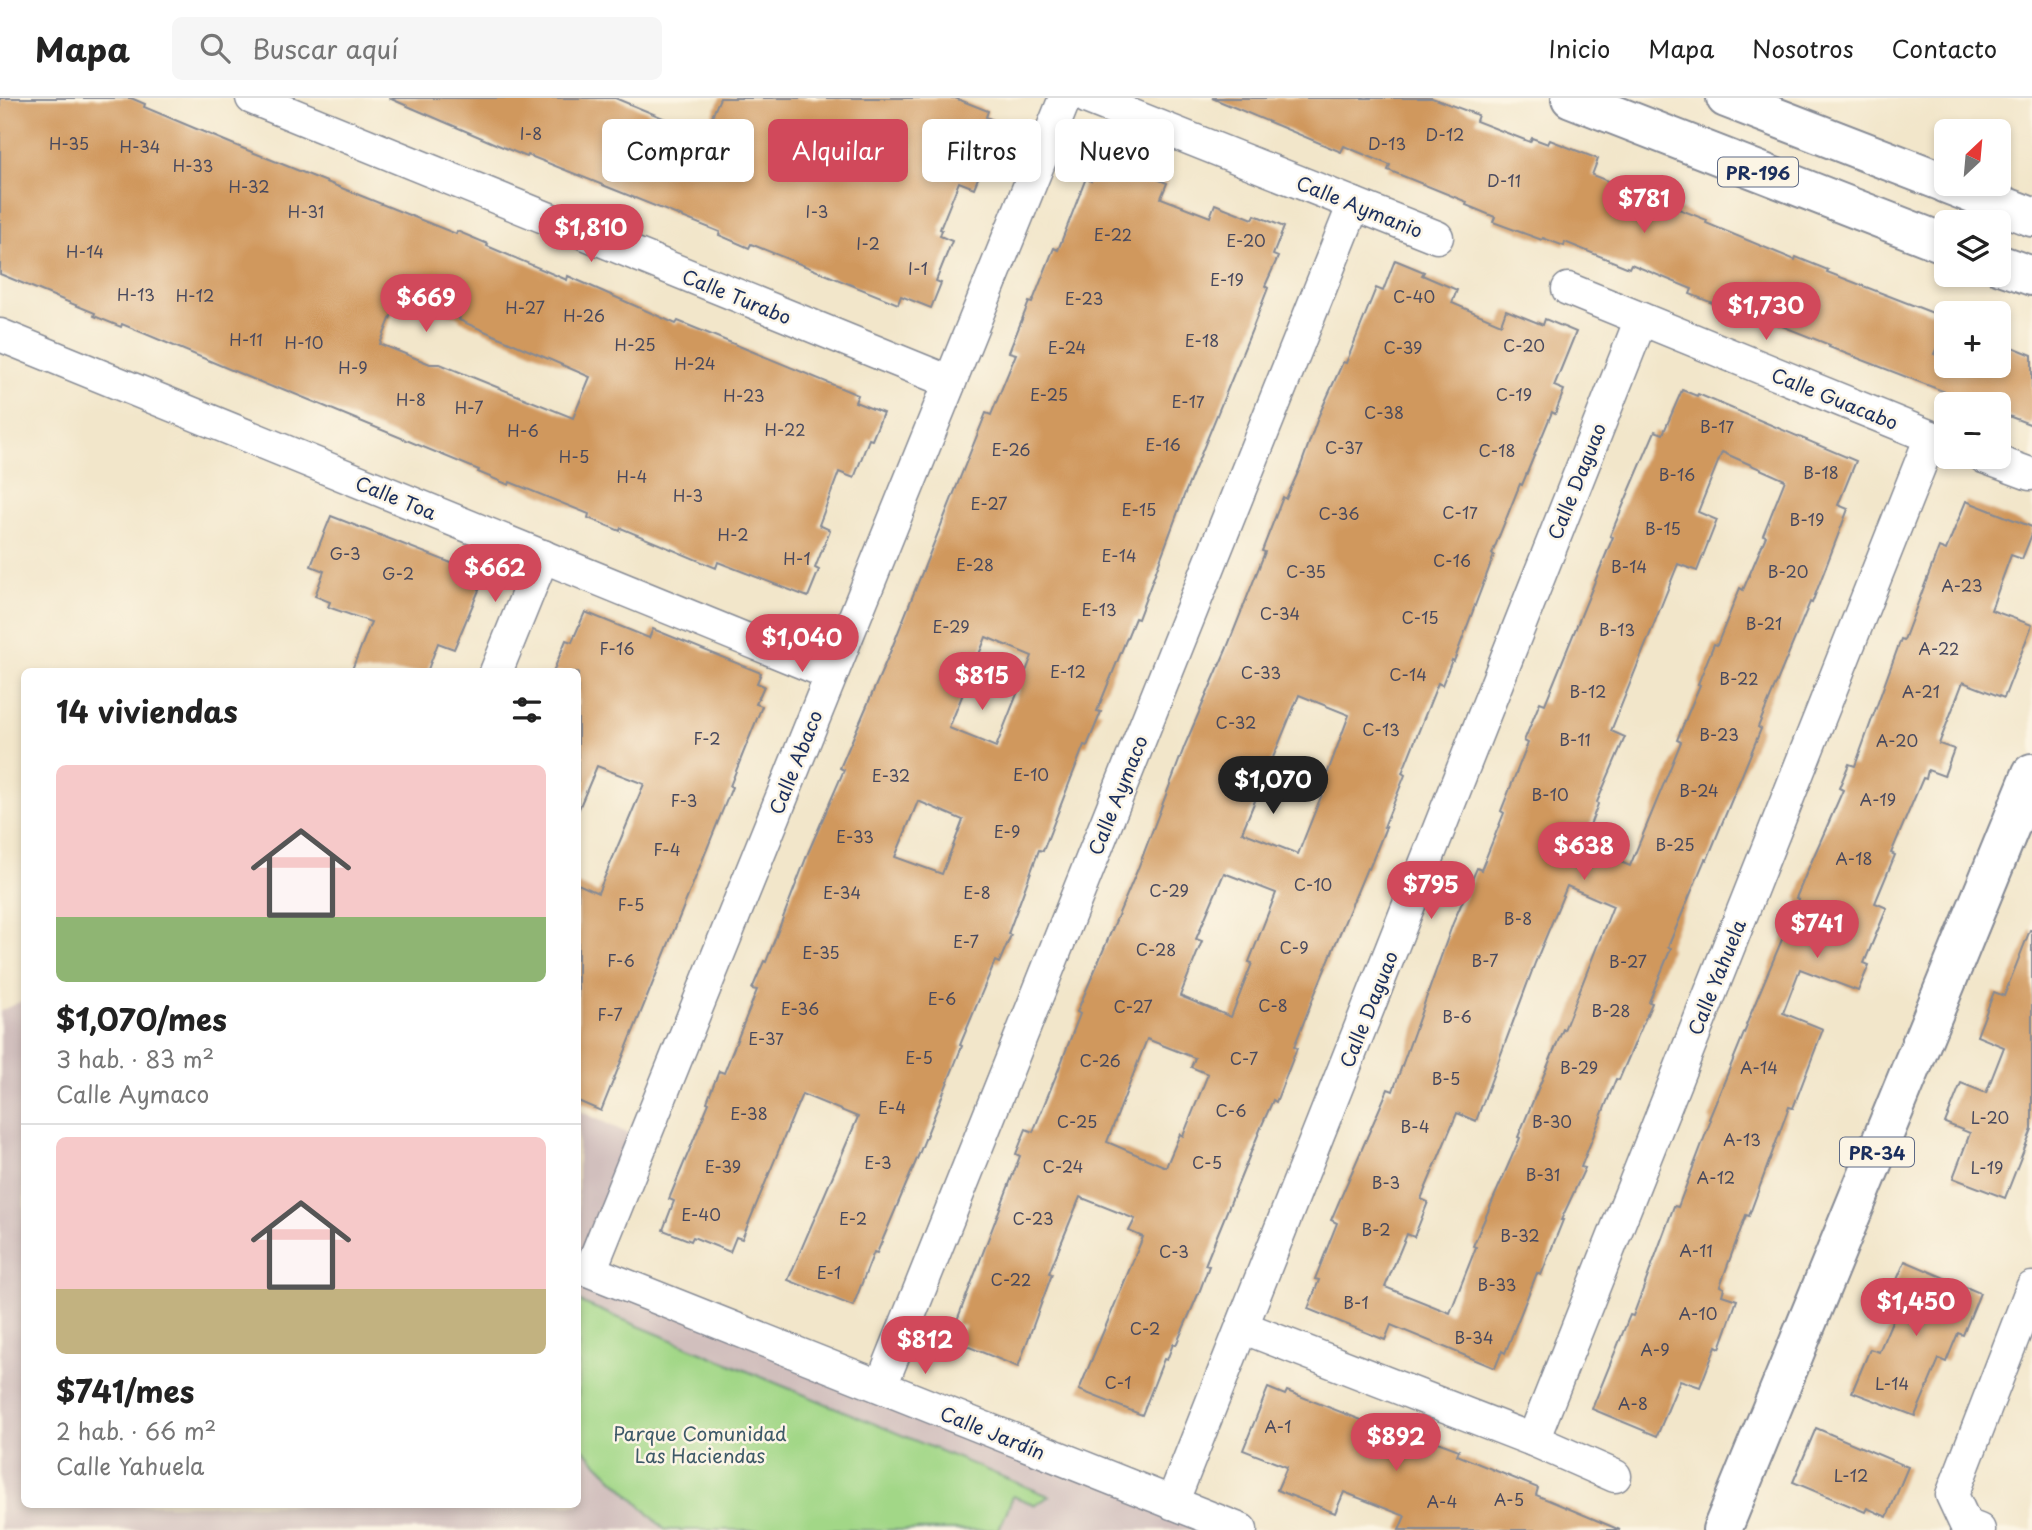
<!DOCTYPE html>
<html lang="es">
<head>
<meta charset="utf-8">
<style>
  :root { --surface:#fff; --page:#f6f6f6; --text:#222; --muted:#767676; --line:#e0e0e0; --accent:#d1495b }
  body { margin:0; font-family:"Playpen Sans",sans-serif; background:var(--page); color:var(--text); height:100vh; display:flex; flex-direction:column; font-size:26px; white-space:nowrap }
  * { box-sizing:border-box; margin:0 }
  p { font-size:23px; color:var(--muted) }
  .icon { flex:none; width:38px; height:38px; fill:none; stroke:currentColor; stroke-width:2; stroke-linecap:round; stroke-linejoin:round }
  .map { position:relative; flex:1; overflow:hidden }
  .panel { position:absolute; left:21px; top:570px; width:560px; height:840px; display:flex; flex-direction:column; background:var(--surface); border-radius:10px; box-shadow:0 4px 10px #0003 }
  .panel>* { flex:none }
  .guide { position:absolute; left:602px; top:21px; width:665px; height:63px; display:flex; gap:14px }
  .needle { width:46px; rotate:26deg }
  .tools { position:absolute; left:1934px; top:21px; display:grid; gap:14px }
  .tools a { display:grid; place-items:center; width:77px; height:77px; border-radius:10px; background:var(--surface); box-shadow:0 4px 10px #0003; font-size:35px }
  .price { position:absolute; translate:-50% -60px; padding:0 16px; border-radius:24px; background:var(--accent); color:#fff; font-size:23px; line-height:46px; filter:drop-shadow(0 2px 4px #0008) }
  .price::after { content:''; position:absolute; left:50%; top:42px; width:21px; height:16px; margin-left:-10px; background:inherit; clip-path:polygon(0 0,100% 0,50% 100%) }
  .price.active { background:#222; color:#fff }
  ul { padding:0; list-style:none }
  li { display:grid; align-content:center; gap:14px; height:371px; padding:0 35px }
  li+li { border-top:2px solid var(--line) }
  li span { display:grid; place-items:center; height:217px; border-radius:10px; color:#555 }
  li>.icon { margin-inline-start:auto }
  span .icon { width:126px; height:126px; fill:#fffc; stroke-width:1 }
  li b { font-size:30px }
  h2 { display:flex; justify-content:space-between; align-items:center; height:84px; padding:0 35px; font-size:30px }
  .chip { padding:0 24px; border-radius:10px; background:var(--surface); box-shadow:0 4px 10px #0003; font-size:24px; line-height:63px }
  .chip.active { background:var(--accent); color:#fff }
  header { display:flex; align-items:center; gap:42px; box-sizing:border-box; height:98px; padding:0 35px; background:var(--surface); border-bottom:2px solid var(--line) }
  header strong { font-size:33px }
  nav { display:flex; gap:38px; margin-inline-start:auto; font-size:24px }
  .search { width:490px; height:63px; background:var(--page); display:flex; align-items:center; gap:18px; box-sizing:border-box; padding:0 24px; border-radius:10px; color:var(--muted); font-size:26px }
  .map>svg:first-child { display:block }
</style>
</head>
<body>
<header>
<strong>Mapa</strong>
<div class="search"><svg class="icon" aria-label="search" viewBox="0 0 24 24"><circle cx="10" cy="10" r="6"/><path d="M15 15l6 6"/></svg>Buscar aquí</div>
<nav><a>Inicio</a><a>Mapa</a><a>Nosotros</a><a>Contacto</a></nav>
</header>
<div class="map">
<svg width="2032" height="1432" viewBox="0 0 2032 1432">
  <rect width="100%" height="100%" fill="#fcf5e5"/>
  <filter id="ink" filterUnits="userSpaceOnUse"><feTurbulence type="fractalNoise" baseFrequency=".0143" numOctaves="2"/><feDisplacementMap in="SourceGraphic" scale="14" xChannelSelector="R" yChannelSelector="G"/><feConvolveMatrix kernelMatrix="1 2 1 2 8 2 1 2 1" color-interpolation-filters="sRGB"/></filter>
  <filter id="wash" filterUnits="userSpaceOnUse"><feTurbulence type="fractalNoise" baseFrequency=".00686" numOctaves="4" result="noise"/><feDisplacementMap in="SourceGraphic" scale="28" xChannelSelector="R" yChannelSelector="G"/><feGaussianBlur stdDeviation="1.57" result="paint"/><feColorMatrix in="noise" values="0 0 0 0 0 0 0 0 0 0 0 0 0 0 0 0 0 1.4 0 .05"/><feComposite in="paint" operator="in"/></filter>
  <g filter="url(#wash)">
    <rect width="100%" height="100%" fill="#f2e6ca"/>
    <path fill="#d1bfbd" d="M24,902V1407H578V1012L642,1042L591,1168L1198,1411L1189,1432H0V913Z"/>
    <path fill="#a2d787" stroke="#5e8372" stroke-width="2" d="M578,1203L1049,1398L1036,1407L1013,1398L999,1432H665L578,1346Z"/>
    <g id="blocks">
      <g fill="#d0985d" fill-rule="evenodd">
        <path d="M0,0H131L145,6L144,9L237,48L456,136L457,133L488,146L487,148L567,182L568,178L676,226L678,223L858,297L855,304L883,315L872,342L869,341L854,380L839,374L819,427L830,432L815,470L819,472L808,499L718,464L716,470L621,430L620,433L588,420L589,416L510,384L509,387L478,374L479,372L278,289L277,291L122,226L121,229L94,218L95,215L0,176ZM400,196L460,220L459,222L590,279L573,320L440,266H430L380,246Z"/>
        <path d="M389,0H615L704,37L720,0H955L988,13L986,19L1005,27L994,55L989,53L974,90L959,84L940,131L942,132L940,138L952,143L936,183L941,185L931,210L901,198L898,206L751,146L749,150L719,137L720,134L528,57L527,59L498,47Z"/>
        <path d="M1212,0H1432L1478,17L1476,23L1530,44L1532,40L1548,46L1550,42L1598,61L1592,77L1707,122L1706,125L1795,162L1796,159L1828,172L1827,174L1946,220V229L1934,256L1946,261V268H1998V243L2032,257V327L1998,314V306H1970L1947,297L1948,295L1829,249L1830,247L1749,215L1747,219L1690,196L1692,191L1631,166L1629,170L1565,144L1564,148L1543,140L1542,142L1493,124L1495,119L1466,107L1467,104L1388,72L1390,67L1344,48L1341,54Z"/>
        <path d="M1101,58L1167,85L1161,100L1210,119L1215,106L1253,121L1255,117L1284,129L1273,157L1278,159L1265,188L1268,190L1253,229L1185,395L1138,521L1135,520L1097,613L1101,614L1087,648L1084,647L1043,753L1039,752L1008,836L1011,837L999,865L995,863L960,947L962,948L919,1056L877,1155L874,1154L853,1208L788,1182L858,1019L802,996L742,1141L736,1139L730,1154L693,1139L691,1143L663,1132L674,1103L669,1101L709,1005L707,1004L719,973L724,975L757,892L752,891L764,863L766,864L808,755L844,672L840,670L891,552L986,315L991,317L1016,256L1009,254L1029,204L1032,205L1054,150L1058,152L1086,80L1091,83ZM986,539L1032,558L996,649L949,630ZM918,703L963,722L942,776L895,759Z"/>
        <path d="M1395,162L1424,174L1422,177L1457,192L1452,205L1501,226L1506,212L1543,227L1545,221L1576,234L1554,288L1564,292L1555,316L1552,314L1522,387L1520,386L1492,456L1494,457L1454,563L1452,562L1442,587L1438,585L1402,675L1405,677L1384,729H1386L1369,771L1367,770L1315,895L1294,949L1297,950L1276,1004L1273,1002L1262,1027L1205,1167L1209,1168L1200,1192L1176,1247L1173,1246L1167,1262L1164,1261L1142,1317L1079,1292L1143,1139L1129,1133L1135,1121L1080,1099L1049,1175L1052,1176L1018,1269L957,1244L964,1228L956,1225L1020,1058L1016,1056L1026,1031L1033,1034L1060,968L1080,916L1077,914L1137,773L1185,647L1226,552L1265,454L1262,453L1283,399L1286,401L1300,370L1319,317L1343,264L1346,265L1376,190L1383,193ZM1299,597L1349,617L1322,690L1324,691L1298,756L1242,734ZM1224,775L1276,795L1249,864L1252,865L1231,919L1180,898L1202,843L1196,841ZM1147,941L1195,960L1191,969L1208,976L1183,1038L1180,1036L1166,1069L1107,1044Z"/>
        <path d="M1682,292L1697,298L1698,296L1856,363L1838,407L1848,411L1812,505L1810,504L1758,629L1761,631L1723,723L1707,762L1705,761L1668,849L1671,850L1649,904L1652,905L1619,982L1616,981L1581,1069L1585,1070L1561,1122H1563L1541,1177L1537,1175L1505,1255L1502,1253L1495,1270L1391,1227L1385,1242L1308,1211L1319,1182L1315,1181L1337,1125L1331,1122L1388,991L1393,993L1453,825L1477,770L1481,772L1504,715L1501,713L1528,645L1524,643L1540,604L1545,606L1613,439L1610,438L1655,333L1663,336ZM1722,354L1785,382L1763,437L1766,438L1743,492L1740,490L1717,547L1714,546L1698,586L1700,587L1677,642L1681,644L1630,768L1582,748L1598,706L1597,704L1625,639L1611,633L1678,466L1697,473L1717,422L1698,414ZM1567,788L1613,808L1564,932L1563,931L1518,1039L1520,1040L1473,1148L1476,1149L1450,1215L1385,1189L1407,1136L1414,1139L1428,1104L1421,1101L1457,1015L1476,1023L1535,865Z"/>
        <path d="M1966,403L2032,429V436L2022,461L2011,457L1991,512L2032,527L2004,600L1963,584L1939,646L1954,651L1944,678L1928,672L1926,681L1923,680L1891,755L1895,757L1875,805L1887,810L1864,865L1869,867L1858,893L1800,871L1783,915L1823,931L1793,1010L1789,1009L1749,1118L1746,1117L1720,1188L1724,1190L1722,1197L1737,1202L1720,1250L1716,1248L1700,1289L1680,1282L1657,1338L1592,1311L1630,1217L1633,1218L1674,1108L1678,1109L1711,1022L1709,1021L1747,928L1746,927L1799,801L1796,800L1806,776L1843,692L1839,690L1849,666L1855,668L1901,541L1904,542L1939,449L1946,452Z"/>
        <path d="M331,418L459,468L456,475L482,485L454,551L438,545L427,574H351L371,524L328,509L330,504L315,498L324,473L311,468Z"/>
        <path d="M585,514L649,540L653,531L761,575L757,585L764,588L756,606L762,608L730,688L732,689L601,1013L578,1003V786L598,795L644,686L597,668L578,713V574H553L566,542L572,544Z"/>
        <path d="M2030,832H2032V1031L2005,1100L1953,1080L1970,1035L1945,1025L1961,985L1986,995L2004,949L1977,938L1994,894L2004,898Z"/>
        <path d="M1905,1163L1980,1195L1963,1237L1958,1235L1946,1264L1939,1261L1915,1318L1852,1294L1870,1251L1879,1254L1898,1209L1887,1205Z"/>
        <path d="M1268,1290L1285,1297L1287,1293L1397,1336L1399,1332L1435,1345V1343L1459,1352L1457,1357L1538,1390L1536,1397L1620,1432H1399L1405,1418L1344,1394L1335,1415L1277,1392L1287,1369L1243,1352Z"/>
        <path d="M1816,1330L1908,1369L1887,1419L1867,1410L1865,1414L1793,1384Z"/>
      </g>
    </g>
  </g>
  <g filter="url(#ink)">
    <use href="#blocks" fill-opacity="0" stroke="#868a94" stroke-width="2"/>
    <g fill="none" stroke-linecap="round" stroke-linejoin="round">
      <defs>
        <g id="street">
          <path d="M252,0L950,284"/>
          <path d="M1065,0L590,1173L1241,1432"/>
          <path d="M1088,0L1437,139"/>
          <path d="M1568,191L1946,345"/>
          <path d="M0,237L831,576"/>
          <path d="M1984,359L2030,376"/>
          <path d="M496,574L543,458"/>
          <path d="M1242,1229L1533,1342L1615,1378"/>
          <path d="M881,1288L1354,106"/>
          <path d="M1533,1342L1931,339"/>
          <path d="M1172,1405L1641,221"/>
          <path d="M1979,1432L1966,1427L1952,1397L2032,1190"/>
        </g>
        <g id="primary">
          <path d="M1571,0L1946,146"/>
          <path d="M1726,0L1946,85"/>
          <path d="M1947,86L2032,119"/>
          <path d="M1998,166L2032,178"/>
          <path d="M1722,1432L2032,675"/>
        </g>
      </defs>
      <use href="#street" stroke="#868a94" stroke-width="35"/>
      <use href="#primary" stroke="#868a94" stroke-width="42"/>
      <use href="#street" stroke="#fff" stroke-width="32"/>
      <use href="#primary" stroke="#fff" stroke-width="38"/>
    </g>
  </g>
  <g text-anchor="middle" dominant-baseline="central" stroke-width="5" stroke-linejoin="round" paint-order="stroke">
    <g font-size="16" fill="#48495e">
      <text x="531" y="35">I-8</text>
      <text x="1445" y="36">D-12</text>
      <text x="69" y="45">H-35</text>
      <text x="1387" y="45">D-13</text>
      <text x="140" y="48">H-34</text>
      <text x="193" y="67">H-33</text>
      <text x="1504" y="82">D-11</text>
      <text x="249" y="88">H-32</text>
      <text x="306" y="113">H-31</text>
      <text x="817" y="113">I-3</text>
      <text x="1113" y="136">E-22</text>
      <text x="1246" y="142">E-20</text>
      <text x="868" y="145">I-2</text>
      <text x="85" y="153">H-14</text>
      <text x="918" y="170">I-1</text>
      <text x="1227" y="181">E-19</text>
      <text x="136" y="196">H-13</text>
      <text x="195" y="197">H-12</text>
      <text x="1414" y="198">C-40</text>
      <text x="1084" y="200">E-23</text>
      <text x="525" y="209">H-27</text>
      <text x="584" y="217">H-26</text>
      <text x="246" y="241">H-11</text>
      <text x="1202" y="242">E-18</text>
      <text x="304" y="244">H-10</text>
      <text x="635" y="246">H-25</text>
      <text x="1524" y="247">C-20</text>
      <text x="1067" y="249">E-24</text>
      <text x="1403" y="249">C-39</text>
      <text x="695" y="265">H-24</text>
      <text x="353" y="269">H-9</text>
      <text x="1049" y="296">E-25</text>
      <text x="1514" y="296">C-19</text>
      <text x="744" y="297">H-23</text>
      <text x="411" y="301">H-8</text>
      <text x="1188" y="303">E-17</text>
      <text x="469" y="309">H-7</text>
      <text x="1384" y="314">C-38</text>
      <text x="1717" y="328">B-17</text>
      <text x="785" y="331">H-22</text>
      <text x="523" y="332">H-6</text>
      <text x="1163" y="346">E-16</text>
      <text x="1344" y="349">C-37</text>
      <text x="1011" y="351">E-26</text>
      <text x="1497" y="352">C-18</text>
      <text x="574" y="358">H-5</text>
      <text x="1821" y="374">B-18</text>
      <text x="1677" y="376">B-16</text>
      <text x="632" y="378">H-4</text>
      <text x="688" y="397">H-3</text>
      <text x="989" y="405">E-27</text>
      <text x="1139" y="411">E-15</text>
      <text x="1460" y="414">C-17</text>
      <text x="1339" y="415">C-36</text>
      <text x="1807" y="421">B-19</text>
      <text x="1663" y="430">B-15</text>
      <text x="733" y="436">H-2</text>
      <text x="345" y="455">G-3</text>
      <text x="1119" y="457">E-14</text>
      <text x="797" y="460">H-1</text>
      <text x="1452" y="462">C-16</text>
      <text x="975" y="466">E-28</text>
      <text x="1629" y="468">B-14</text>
      <text x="1306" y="473">C-35</text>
      <text x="1788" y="473">B-20</text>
      <text x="398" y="475">G-2</text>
      <text x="1962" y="487">A-23</text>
      <text x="1099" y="511">E-13</text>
      <text x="1280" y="515">C-34</text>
      <text x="1420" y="519">C-15</text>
      <text x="1764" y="525">B-21</text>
      <text x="951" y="528">E-29</text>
      <text x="1617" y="531">B-13</text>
      <text x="617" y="550">F-16</text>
      <text x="1939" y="550">A-22</text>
      <text x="1068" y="573">E-12</text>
      <text x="1261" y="574">C-33</text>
      <text x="1408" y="576">C-14</text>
      <text x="1739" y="580">B-22</text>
      <text x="1588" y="593">B-12</text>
      <text x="1921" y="593">A-21</text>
      <text x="1236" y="624">C-32</text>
      <text x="1381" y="631">C-13</text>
      <text x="1719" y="636">B-23</text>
      <text x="707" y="640">F-2</text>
      <text x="1575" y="641">B-11</text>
      <text x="1897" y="642">A-20</text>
      <text x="1031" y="676">E-10</text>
      <text x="891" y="677">E-32</text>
      <text x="1699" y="692">B-24</text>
      <text x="1550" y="696">B-10</text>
      <text x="1878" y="701">A-19</text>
      <text x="684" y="702">F-3</text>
      <text x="1007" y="733">E-9</text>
      <text x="855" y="738">E-33</text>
      <text x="1675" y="746">B-25</text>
      <text x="667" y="751">F-4</text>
      <text x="1854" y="760">A-18</text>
      <text x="1313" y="786">C-10</text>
      <text x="1169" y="792">C-29</text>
      <text x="842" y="794">E-34</text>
      <text x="977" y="794">E-8</text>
      <text x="631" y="806">F-5</text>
      <text x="1518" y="820">B-8</text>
      <text x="966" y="843">E-7</text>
      <text x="1294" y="849">C-9</text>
      <text x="1156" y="851">C-28</text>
      <text x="821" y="854">E-35</text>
      <text x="621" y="862">F-6</text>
      <text x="1485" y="862">B-7</text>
      <text x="1628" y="863">B-27</text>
      <text x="942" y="900">E-6</text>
      <text x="1273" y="907">C-8</text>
      <text x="1133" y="908">C-27</text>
      <text x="800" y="910">E-36</text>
      <text x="1611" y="912">B-28</text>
      <text x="610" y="916">F-7</text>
      <text x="1457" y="918">B-6</text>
      <text x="766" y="940">E-37</text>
      <text x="919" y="959">E-5</text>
      <text x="1244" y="960">C-7</text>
      <text x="1100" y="962">C-26</text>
      <text x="1579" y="969">B-29</text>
      <text x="1759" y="969">A-14</text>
      <text x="1446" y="980">B-5</text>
      <text x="892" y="1009">E-4</text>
      <text x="1231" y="1012">C-6</text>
      <text x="749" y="1015">E-38</text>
      <text x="1990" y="1019">L-20</text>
      <text x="1077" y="1023">C-25</text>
      <text x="1552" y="1023">B-30</text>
      <text x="1415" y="1028">B-4</text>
      <text x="1742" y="1041">A-13</text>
      <text x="878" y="1064">E-3</text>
      <text x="1207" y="1064">C-5</text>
      <text x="723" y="1068">E-39</text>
      <text x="1063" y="1068">C-24</text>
      <text x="1987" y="1069">L-19</text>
      <text x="1543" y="1076">B-31</text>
      <text x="1716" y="1079">A-12</text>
      <text x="1386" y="1084">B-3</text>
      <text x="701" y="1116">E-40</text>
      <text x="853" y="1120">E-2</text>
      <text x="1033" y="1120">C-23</text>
      <text x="1376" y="1131">B-2</text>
      <text x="1520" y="1137">B-32</text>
      <text x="1696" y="1152">A-11</text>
      <text x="1174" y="1153">C-3</text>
      <text x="829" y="1174">E-1</text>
      <text x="1011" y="1181">C-22</text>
      <text x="1497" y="1186">B-33</text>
      <text x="1356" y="1204">B-1</text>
      <text x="1698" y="1215">A-10</text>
      <text x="1145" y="1230">C-2</text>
      <text x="1474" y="1239">B-34</text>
      <text x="1655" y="1251">A-9</text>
      <text x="1118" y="1284">C-1</text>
      <text x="1892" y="1285">L-14</text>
      <text x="1633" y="1305">A-8</text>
      <text x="1278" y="1328">A-1</text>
      <text x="1851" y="1377">L-12</text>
      <text x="1509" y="1401">A-5</text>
      <text x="1442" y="1403">A-4</text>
    </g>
    <g fill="#fcf5e5" stroke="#5e6a86" stroke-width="2">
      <rect x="1718" y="59.5" width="80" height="29" rx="5"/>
      <rect x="1840" y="1039.5" width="74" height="29" rx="5"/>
    </g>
    <g font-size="18" font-weight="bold" fill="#1b2f5e">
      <text x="1758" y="74">PR-196</text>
      <text x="1877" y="1054">PR-34</text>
    </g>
    <g font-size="19" fill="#1b2f5e" stroke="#fcf5e5">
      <text transform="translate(1360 108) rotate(22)">Calle Aymanio</text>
      <text transform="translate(737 198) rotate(22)">Calle Turabo</text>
      <text transform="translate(1835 300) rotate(22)">Calle Guacabo</text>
      <text transform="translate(1576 383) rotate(-68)">Calle Daguao</text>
      <text transform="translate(396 399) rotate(22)">Calle Toa</text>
      <text transform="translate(795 664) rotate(-68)">Calle Abaco</text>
      <text transform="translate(1117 697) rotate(-68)">Calle Aymaco</text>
      <text transform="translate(1716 879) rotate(-68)">Calle Yahuela</text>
      <text transform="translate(1368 911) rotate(-68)">Calle Daguao</text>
      <text transform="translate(993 1334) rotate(22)">Calle Jardín</text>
    </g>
    <g font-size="19" fill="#3d5968" stroke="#fcf5e5">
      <text x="700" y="1335">Parque Comunidad<tspan x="700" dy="22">Las Haciendas</tspan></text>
    </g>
  </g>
</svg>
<div class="tools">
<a><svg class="needle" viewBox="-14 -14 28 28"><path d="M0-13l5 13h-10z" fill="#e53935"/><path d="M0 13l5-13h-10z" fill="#767676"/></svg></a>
<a><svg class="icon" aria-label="layers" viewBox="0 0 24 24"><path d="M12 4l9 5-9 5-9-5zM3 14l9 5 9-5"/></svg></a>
<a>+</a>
<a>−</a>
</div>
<b class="price" style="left:1644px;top:137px">$781</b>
<b class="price" style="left:591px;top:166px">$1,810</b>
<b class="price" style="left:426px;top:236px">$669</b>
<b class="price" style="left:1766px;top:244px">$1,730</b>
<b class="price" style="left:495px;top:506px">$662</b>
<b class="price" style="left:802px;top:576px">$1,040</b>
<b class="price" style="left:982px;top:614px">$815</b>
<b class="price active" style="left:1273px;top:718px">$1,070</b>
<b class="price" style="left:1584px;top:784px">$638</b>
<b class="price" style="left:1431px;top:823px">$795</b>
<b class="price" style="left:1817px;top:862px">$741</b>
<b class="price" style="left:1916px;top:1240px">$1,450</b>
<b class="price" style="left:925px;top:1278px">$812</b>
<b class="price" style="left:1396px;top:1375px">$892</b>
<div class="guide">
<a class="chip">Comprar</a>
<a class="chip active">Alquilar</a>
<a class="chip">Filtros</a>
<a class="chip">Nuevo</a>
</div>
<section class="panel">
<h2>14 viviendas<svg class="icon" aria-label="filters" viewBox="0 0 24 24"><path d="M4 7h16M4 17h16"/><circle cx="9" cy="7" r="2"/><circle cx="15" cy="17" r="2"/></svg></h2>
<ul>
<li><span style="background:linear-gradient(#f6c9c9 70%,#8fb573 0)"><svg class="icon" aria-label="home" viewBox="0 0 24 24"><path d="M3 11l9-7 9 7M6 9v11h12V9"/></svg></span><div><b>$1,070/mes</b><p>3 hab. · 83 m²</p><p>Calle Aymaco</p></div></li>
<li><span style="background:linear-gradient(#f6c9c9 70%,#c2b280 0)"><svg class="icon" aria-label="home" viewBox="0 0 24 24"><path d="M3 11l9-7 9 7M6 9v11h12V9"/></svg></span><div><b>$741/mes</b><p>2 hab. · 66 m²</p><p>Calle Yahuela</p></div></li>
</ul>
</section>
</div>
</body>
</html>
